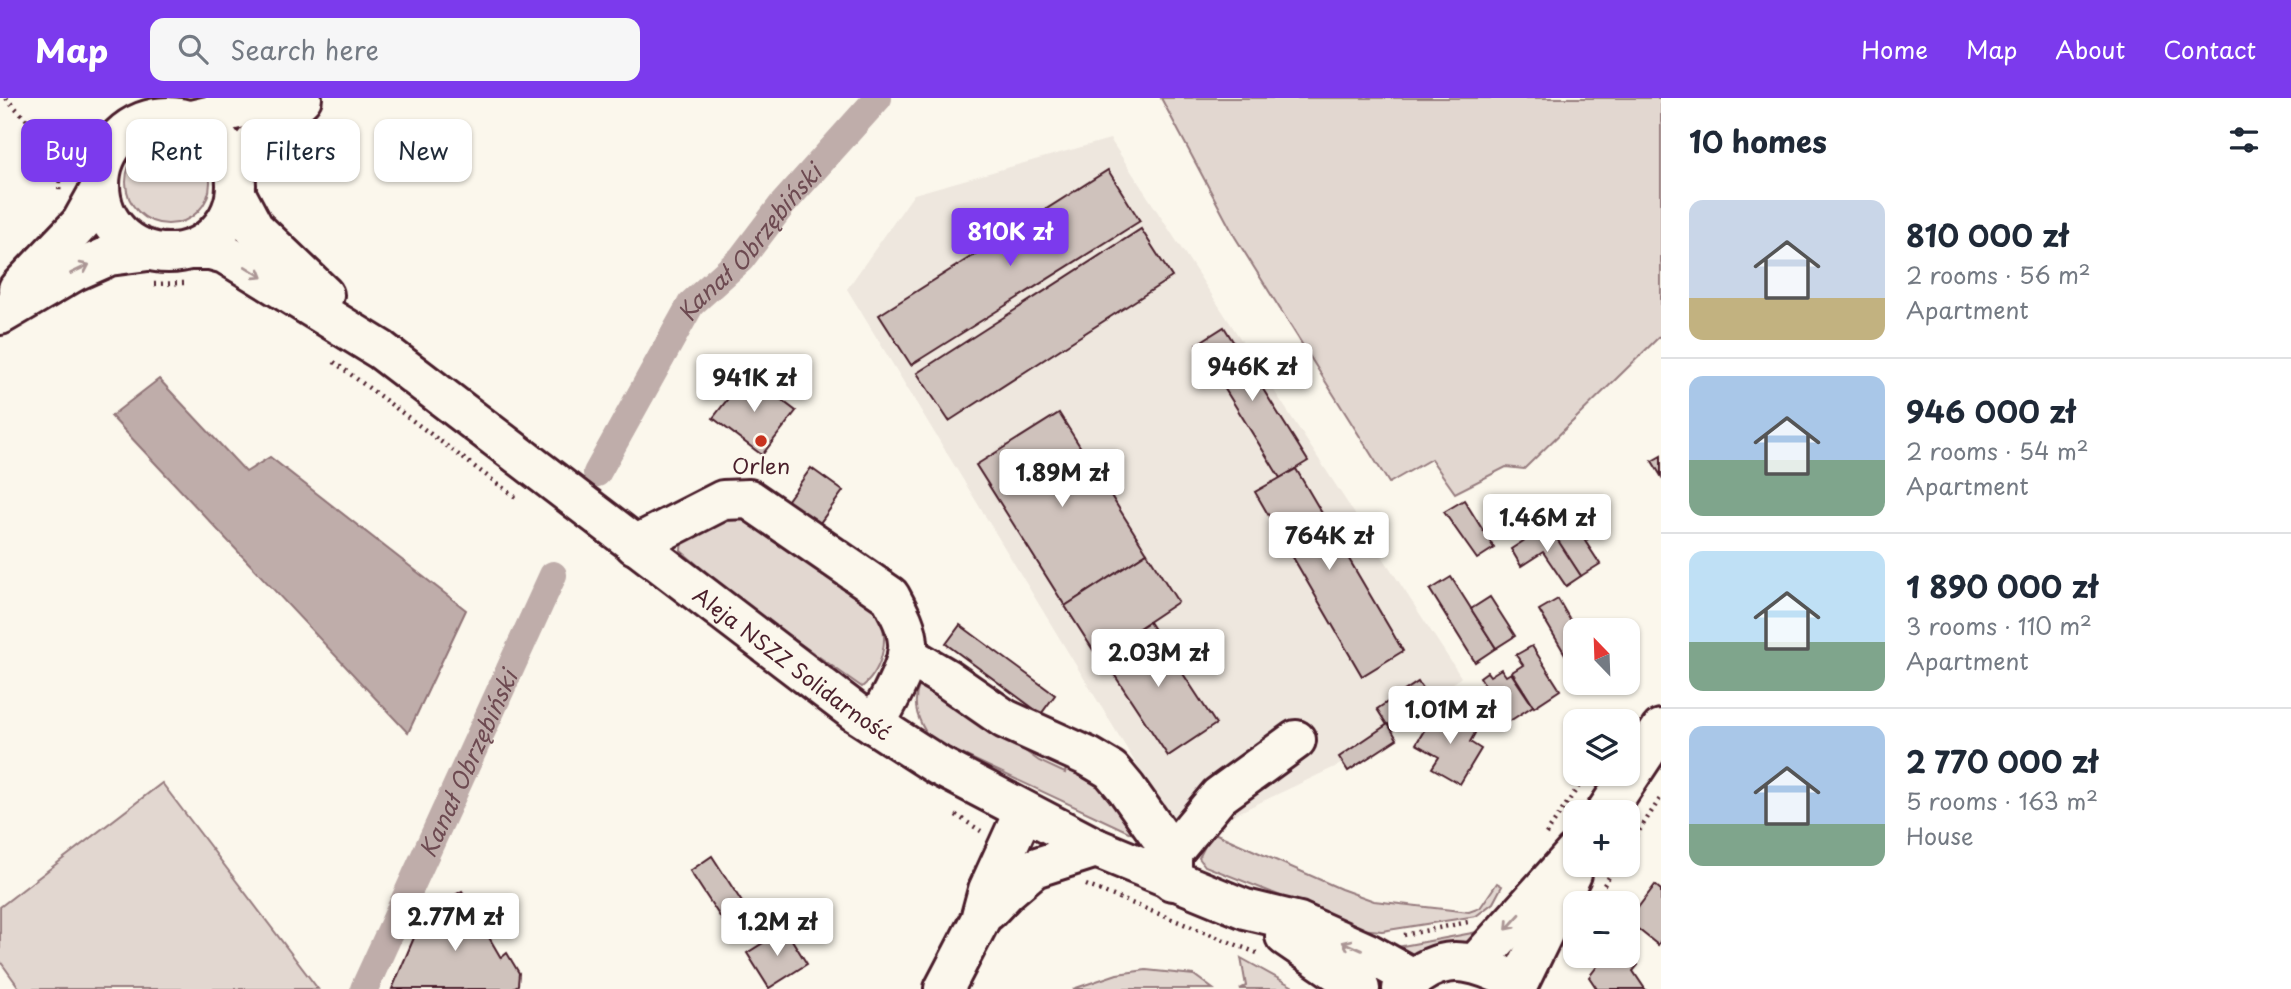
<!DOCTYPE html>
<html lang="en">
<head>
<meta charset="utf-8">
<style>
  :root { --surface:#fff; --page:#f6f6f7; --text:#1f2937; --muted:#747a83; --line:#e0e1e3; --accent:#7c3aed }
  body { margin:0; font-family:"Playpen Sans",sans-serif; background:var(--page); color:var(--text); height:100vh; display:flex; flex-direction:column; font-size:26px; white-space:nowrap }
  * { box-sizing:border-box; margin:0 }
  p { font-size:23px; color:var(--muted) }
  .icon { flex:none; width:38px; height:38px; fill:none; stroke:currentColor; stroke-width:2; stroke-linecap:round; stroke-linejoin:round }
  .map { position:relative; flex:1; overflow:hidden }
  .panel { display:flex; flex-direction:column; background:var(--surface); width:630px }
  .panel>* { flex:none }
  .guide { position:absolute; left:21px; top:21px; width:665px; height:63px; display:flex; gap:14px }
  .needle { width:46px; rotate:337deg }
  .buttons { position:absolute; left:1563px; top:520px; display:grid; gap:14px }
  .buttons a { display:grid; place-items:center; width:77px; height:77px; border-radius:14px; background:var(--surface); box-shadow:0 2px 5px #0004; font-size:35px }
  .price { position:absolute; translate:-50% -60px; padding:0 16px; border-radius:7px; background:#fff; color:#222; font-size:23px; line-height:46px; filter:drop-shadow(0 2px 4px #0008) }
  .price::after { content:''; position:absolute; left:50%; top:42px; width:21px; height:16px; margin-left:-10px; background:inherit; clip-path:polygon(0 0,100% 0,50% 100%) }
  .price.current { background:var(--accent); color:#fff }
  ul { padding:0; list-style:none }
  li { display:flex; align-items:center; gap:21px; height:175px; padding:0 28px }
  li+li { border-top:2px solid var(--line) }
  li span { display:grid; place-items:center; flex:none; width:196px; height:140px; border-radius:14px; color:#555 }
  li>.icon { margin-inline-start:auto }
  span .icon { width:84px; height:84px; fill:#fffc; stroke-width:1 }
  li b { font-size:30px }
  h2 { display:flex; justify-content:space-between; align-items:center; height:84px; padding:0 28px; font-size:30px }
  .chip { padding:0 24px; border-radius:14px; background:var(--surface); box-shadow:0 2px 5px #0004; font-size:24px; line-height:63px }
  .chip.current { background:var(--accent); color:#fff }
  header { display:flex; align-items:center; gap:42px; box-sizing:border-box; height:98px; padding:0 35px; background:var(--accent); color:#fff }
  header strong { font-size:33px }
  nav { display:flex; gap:38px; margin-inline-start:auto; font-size:24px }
  .search { width:490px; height:63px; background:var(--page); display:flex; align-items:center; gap:18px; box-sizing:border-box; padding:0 24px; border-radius:14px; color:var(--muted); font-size:26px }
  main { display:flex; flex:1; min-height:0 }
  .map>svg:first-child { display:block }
</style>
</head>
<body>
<header>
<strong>Map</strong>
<div class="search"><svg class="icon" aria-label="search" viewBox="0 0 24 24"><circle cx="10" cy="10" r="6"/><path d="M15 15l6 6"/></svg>Search here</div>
<nav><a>Home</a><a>Map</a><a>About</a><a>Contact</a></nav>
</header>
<main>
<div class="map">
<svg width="1661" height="891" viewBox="0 0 1661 891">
  <rect width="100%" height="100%" fill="#fbf7ec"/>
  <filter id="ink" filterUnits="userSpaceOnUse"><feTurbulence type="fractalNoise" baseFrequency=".0143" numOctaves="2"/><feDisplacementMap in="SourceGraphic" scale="14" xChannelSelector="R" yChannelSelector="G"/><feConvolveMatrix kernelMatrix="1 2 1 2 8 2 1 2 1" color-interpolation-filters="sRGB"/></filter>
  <g filter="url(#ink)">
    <path fill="#eee7de" d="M1110,41L1461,579L1375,650L1206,730L1172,725L847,191L914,96Z"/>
    <g fill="#e2d7d0" stroke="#967b7e" stroke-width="2">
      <path d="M1161,0H1661V237L1524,371L1506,369L1455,395L1431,361L1389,385L1235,139Z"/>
      <circle cx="168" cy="84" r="42"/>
      <path d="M732,418C740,420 750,421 758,425C770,431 872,503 876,511C891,535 884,571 862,589L745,507L681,453L682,436Z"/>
      <path d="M919,588H934L1039,663L1065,675L1068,659L1081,663L1150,744L930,641C919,624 911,608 919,588Z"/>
      <path d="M162,685L318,891H20L0,863V809Z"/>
      <path d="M1212,734L1341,791L1374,803L1469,814L1480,810L1497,785L1502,788L1493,805L1476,818L1382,833L1347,830L1291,802L1205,768L1199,760Z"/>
      <path d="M1483,833L1484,842L1429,858H1407L1392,850Z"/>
      <path d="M1241,860L1297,891H1240L1246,888Z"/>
      <path d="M1146,872L1194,877L1213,891H1073L1117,876Z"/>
    </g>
    <path fill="#bfadaa" stroke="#907477" stroke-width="2" d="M159,281L246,374L270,359L466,512L408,635L111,318Z"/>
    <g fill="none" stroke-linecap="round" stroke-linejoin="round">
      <g stroke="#bfadaa" stroke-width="28">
        <path id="s1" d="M597,375L691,206L741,161L782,107L878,0"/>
        <path id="s2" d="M364,891L553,477"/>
      </g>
    </g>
    <g fill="#cfc2bc" stroke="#4a1f2b" stroke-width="2">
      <path d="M1108,72L1140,123L911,267L879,217Z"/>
      <path d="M1141,131L1172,179L949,323L917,275Z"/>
      <path d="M1224,229L1308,363L1280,380L1197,246Z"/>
      <path d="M747,276L796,313L762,357L713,320Z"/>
      <path d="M1059,315L1147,455L1065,508L976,367Z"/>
      <path d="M1661,358V378L1652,363Z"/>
      <path d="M811,370L843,393L812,436L780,413Z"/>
      <path d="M1296,371L1403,553L1362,578L1255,394Z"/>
      <path d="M1464,402L1494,450L1477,461L1444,414Z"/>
      <path d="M1582,425L1591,439L1585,443L1600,466L1581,478L1556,441Z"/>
      <path d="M1548,427L1581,478L1566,488L1543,454L1521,468L1511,451Z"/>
      <path d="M1147,455L1178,504L1097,558L1065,508Z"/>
      <path d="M1451,479L1496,550L1475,564L1430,492Z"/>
      <path d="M1490,499L1515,538L1496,550L1471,511Z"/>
      <path d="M1558,501L1576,532L1575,573L1539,512Z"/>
      <path d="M1149,524L1216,626L1168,658L1100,555Z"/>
      <path d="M960,527L1055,597L1041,616L946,546Z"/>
      <path d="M1532,548L1560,592L1534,609L1512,574L1523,567L1516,557Z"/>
      <path d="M1501,571L1506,578L1511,575L1533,608L1502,628L1480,595L1487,591L1480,579L1487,574L1490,578Z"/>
      <path d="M1418,584L1432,605L1391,633L1377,611Z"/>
      <path d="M1437,611L1475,635L1470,644L1481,651L1460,686L1432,670L1439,659L1416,646Z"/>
      <path d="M1388,626L1397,641L1348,673L1339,659Z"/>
      <path d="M712,758L758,829L736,843L690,773Z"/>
      <path d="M1655,787L1661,792V842L1658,847L1628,823Z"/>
      <path d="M462,793L501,860L507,855L519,875L518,887L512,891H392L425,814Z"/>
      <path d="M785,831L807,866L769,890L747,855Z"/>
      <path d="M1628,857L1638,867L1633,873L1645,891H1597L1589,879L1605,858Z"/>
    </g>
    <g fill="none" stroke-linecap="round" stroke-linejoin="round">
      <defs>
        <g id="minor">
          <path d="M236,96L254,130L324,197"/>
          <path id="s3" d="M191,152H210L225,156L381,252L855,614L939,668L1096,750L1245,811L1299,824L1368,855L1413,880"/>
          <path d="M635,447L723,402L749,401L890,498C898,513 907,528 908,545C910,568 886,606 875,627"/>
          <path d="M907,557L946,580L1005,621L1089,659L1111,672L1126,690L1172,755V783"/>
          <path d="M1606,714L1661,631"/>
          <path d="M1172,755L1219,698L1296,642"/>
          <path d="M988,813L1007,793L1034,770L1096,750"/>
          <path d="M1285,838L1351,883L1360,891"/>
          <path d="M1476,865L1575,755"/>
          <path d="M944,891L980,822L988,792L1024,713"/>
          <path d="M1402,891C1433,859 1460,858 1498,875"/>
          <path d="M1516,891L1572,776"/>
        </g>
        <g id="major">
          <circle cx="168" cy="87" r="68"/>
          <path d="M191,22L238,11L257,0"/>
          <path d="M236,77C246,45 278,23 302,0"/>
          <path d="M18,191L81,125L100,91"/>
          <path d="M0,217L75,173L109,158L148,153"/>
        </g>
      </defs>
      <use href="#minor" stroke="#4a1f2b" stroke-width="44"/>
      <use href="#major" stroke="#4a1f2b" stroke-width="44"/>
      <g stroke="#4a1f2b" stroke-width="4.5" stroke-dasharray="2 5" stroke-linecap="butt">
        <path d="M6,0L61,58L59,96"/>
        <path d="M154,186L184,185"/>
        <path d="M334,264L518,401"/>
        <path d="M956,717L981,733"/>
        <path d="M1546,736L1587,676"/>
        <path d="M1628,750L1661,699"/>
        <path d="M1086,787L1257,855"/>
        <path d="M1604,787L1617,766"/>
        <path d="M1404,837L1468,824"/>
      </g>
      <use href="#minor" stroke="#fbf7ec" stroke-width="38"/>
      <use href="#major" stroke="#fbf7ec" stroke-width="38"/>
    </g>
    <defs><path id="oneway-shaft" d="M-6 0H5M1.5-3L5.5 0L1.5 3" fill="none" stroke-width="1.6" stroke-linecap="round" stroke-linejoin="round" transform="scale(1.75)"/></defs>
    <g stroke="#ab9695">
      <use href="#oneway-shaft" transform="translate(80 171) rotate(-26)"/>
      <use href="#oneway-shaft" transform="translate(254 174) rotate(32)"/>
      <use href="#oneway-shaft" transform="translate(1513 824) rotate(132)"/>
      <use href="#oneway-shaft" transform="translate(1352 848) rotate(-156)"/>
    </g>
  </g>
  <circle fill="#c8321e" stroke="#fbf7ec" stroke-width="2.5" cx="761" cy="343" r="7"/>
  <g text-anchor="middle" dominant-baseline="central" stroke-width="5" stroke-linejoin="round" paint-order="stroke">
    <g font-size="21" fill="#4a1f2b" stroke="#fbf7ec">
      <text x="761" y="367">Orlen</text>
    </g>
    <g font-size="21" fill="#4a1f2b" stroke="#fbf7ec">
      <text stroke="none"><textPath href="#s3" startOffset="735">Aleja NSZZ Solidarność</textPath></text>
    </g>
    <g font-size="23" font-style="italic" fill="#6d4a51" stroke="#fbf7ec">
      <text stroke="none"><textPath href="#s1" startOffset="278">Kanał Obrzębiński</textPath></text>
      <text stroke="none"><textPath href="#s2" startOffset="248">Kanał Obrzębiński</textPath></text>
    </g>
  </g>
</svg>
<div class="buttons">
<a><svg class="needle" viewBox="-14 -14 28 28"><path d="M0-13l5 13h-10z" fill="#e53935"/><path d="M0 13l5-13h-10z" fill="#747a83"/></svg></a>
<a><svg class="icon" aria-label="layers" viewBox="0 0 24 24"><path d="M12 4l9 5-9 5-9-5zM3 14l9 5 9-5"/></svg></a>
<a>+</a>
<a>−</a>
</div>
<b class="price current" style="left:1010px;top:170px">810K zł</b>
<b class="price" style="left:1252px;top:305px">946K zł</b>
<b class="price" style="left:754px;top:316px">941K zł</b>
<b class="price" style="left:1062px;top:411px">1.89M zł</b>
<b class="price" style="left:1547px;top:456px">1.46M zł</b>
<b class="price" style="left:1329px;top:474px">764K zł</b>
<b class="price" style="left:1158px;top:591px">2.03M zł</b>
<b class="price" style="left:1450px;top:648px">1.01M zł</b>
<b class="price" style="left:455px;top:855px">2.77M zł</b>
<b class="price" style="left:777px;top:860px">1.2M zł</b>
<div class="guide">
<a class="chip current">Buy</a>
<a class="chip">Rent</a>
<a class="chip">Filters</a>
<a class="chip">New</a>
</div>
</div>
<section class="panel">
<h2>10 homes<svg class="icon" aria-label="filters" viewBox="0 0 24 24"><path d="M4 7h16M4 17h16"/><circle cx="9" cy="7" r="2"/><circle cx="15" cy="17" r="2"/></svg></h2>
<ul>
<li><span style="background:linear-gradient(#c9d6e8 70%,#c2b280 0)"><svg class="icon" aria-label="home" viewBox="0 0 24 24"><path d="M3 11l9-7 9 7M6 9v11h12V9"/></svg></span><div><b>810 000 zł</b><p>2 rooms · 56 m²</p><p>Apartment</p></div></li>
<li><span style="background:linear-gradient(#a9c7e8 60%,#7fa58c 0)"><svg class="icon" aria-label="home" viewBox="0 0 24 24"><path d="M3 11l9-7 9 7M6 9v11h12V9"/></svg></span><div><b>946 000 zł</b><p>2 rooms · 54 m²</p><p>Apartment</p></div></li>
<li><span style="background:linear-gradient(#bfe0f5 65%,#7fa58c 0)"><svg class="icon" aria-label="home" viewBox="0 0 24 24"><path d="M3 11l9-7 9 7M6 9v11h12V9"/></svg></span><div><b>1 890 000 zł</b><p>3 rooms · 110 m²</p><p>Apartment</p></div></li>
<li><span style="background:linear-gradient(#a9c7e8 70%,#7fa58c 0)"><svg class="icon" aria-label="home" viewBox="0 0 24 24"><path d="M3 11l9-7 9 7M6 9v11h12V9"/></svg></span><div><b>2 770 000 zł</b><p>5 rooms · 163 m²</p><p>House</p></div></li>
</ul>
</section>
</main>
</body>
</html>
